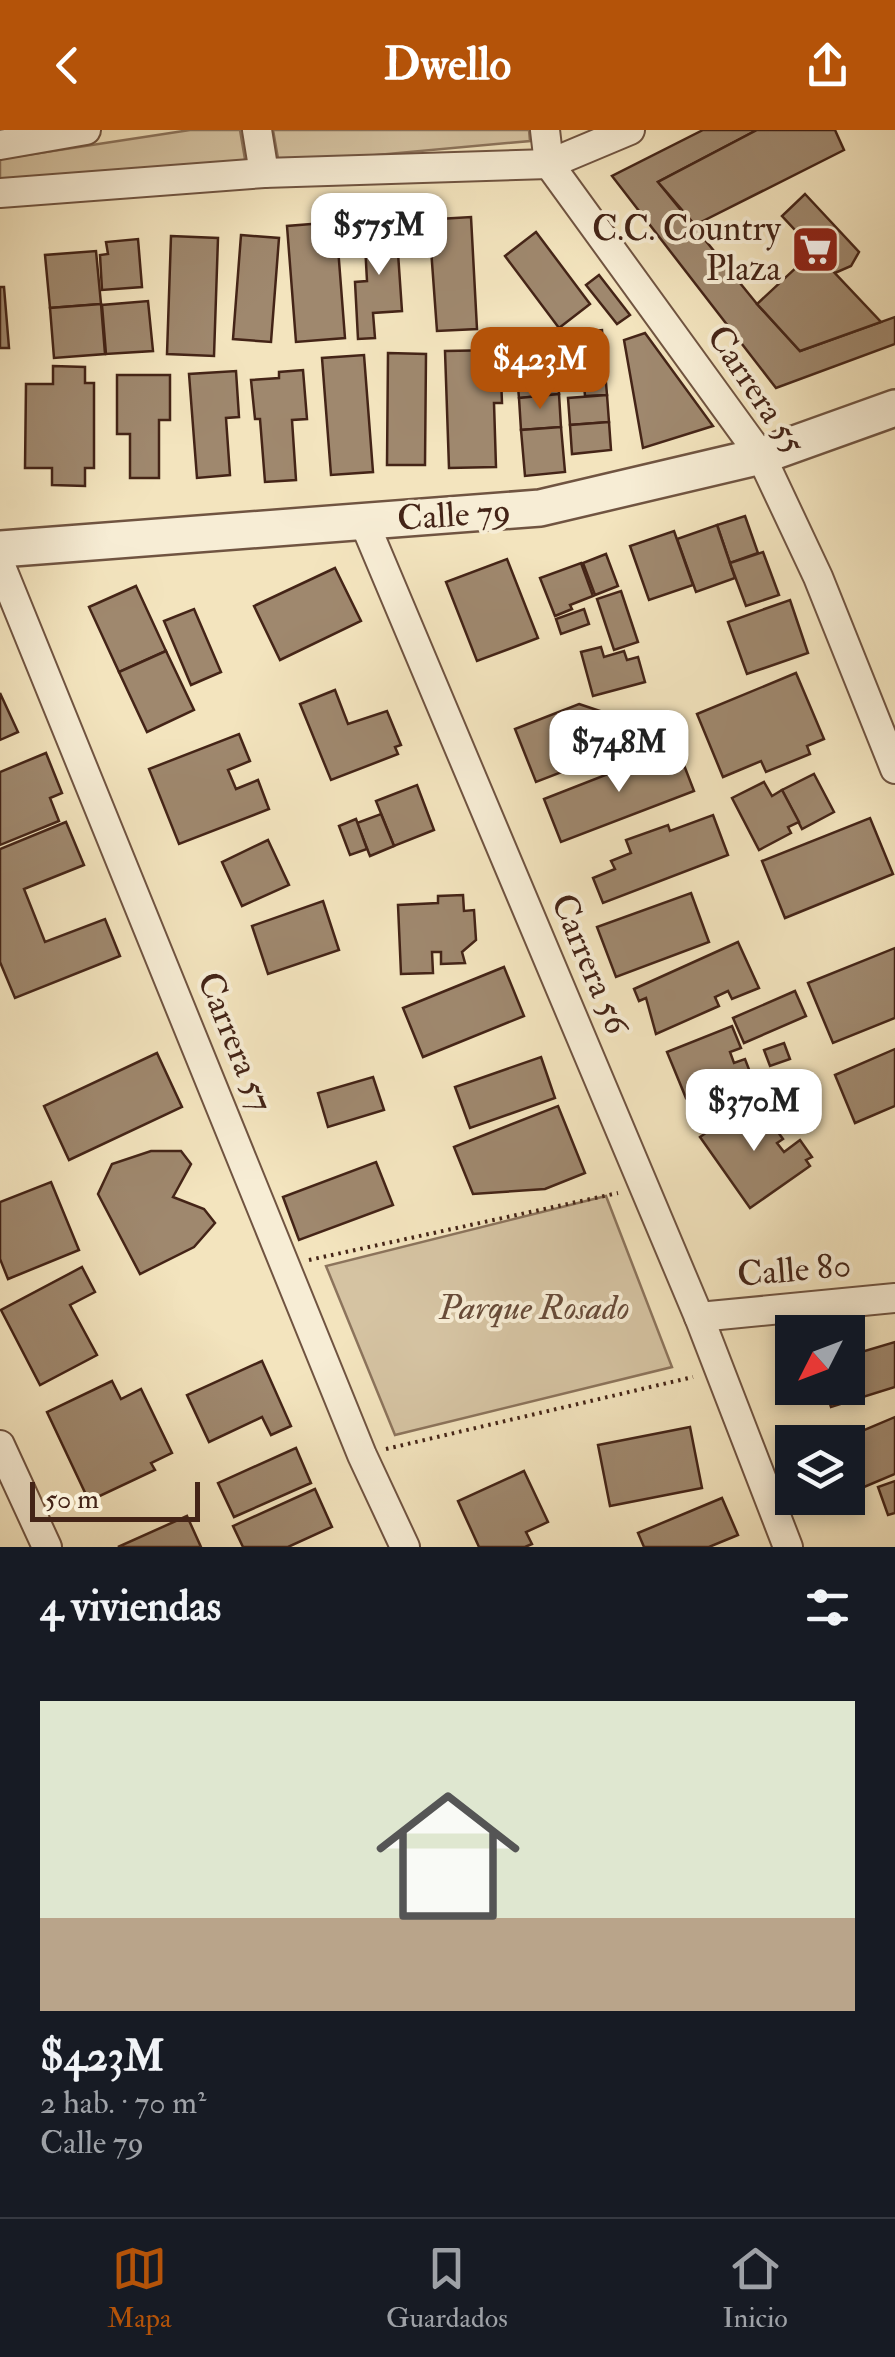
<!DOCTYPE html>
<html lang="es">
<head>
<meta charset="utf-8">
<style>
  :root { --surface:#171b24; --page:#20242c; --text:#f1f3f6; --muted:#9ea1a6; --line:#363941; --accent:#b45309 }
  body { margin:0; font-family:"IM FELL Double Pica",serif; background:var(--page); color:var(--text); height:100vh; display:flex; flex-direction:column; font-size:38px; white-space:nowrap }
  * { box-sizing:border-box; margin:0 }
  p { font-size:32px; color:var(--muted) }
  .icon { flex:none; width:55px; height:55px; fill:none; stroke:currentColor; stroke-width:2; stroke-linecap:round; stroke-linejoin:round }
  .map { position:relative; height:1417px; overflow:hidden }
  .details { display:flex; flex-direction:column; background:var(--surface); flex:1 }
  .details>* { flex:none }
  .needle { width:65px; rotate:228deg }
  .tools { position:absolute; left:775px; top:1185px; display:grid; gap:20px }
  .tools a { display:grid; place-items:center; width:90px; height:90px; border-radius:0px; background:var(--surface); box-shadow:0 5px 15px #0003; font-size:50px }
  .scale { position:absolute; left:30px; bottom:25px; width:170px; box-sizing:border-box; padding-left:10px; border:5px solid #442417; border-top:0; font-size:28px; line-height:35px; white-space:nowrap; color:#442417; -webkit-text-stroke:8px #f7edd5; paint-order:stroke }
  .price { position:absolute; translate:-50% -85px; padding:0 22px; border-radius:20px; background:#fff; color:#222; font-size:32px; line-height:65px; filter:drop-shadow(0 2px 5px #0008) }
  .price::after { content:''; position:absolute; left:50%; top:60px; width:30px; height:22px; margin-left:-15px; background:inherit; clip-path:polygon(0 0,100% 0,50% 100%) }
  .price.current { background:var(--accent); color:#fff }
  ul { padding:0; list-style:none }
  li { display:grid; align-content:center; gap:20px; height:530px; padding:0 40px }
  li span { display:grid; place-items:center; height:310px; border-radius:0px; color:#555 }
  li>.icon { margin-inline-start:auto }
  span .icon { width:180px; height:180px; fill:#fffc; stroke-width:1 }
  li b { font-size:42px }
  h2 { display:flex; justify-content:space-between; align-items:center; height:120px; padding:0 40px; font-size:42px }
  header { display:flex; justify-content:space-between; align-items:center; height:130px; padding:0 40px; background:var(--accent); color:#fff; font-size:45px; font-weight:700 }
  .menu { display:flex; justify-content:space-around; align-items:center; height:140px; border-top:2px solid var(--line); background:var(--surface); font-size:28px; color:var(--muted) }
  .menu a { display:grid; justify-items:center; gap:5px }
  .menu .current { color:var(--accent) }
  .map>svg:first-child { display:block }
</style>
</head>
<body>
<header><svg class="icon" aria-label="back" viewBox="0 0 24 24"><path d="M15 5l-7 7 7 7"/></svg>Dwello<svg class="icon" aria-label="share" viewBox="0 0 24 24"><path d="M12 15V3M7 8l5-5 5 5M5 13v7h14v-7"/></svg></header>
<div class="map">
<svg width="895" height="1417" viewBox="0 0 895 1417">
  <rect width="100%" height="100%" fill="#f3e4be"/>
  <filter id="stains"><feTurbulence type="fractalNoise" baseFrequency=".002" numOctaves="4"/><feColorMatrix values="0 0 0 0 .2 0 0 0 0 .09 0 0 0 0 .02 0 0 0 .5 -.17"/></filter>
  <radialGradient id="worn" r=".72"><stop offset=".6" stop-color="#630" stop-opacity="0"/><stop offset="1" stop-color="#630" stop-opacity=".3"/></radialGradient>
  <g fill="#d5c3a2" stroke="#8c745c" stroke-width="2.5">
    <path d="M190,0H240L246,35L0,56V29Z"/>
    <path d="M273,0H529L530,11L279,34Z"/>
    <path d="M606,1066L672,1237L395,1305L326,1136Z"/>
  </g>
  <g fill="#9f886e" stroke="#442417" stroke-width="2.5">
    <path d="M703,0H757L658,52L757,174L800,221L895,187V214L776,258L612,46Z"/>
    <path d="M757,0H835L844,20L695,95L658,52Z"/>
    <path d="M805,64L859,122L851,136L835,143L782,86Z"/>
    <path d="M471,87L477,199L437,201L430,105L440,104L439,89Z"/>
    <path d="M336,92L345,208L296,212L287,96Z"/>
    <path d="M396,94L402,181L373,183L375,208L358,209L355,152L367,151L364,95Z"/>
    <path d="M536,102L590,174L559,198L505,126Z"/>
    <path d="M241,105L279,108L271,212L233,209Z"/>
    <path d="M171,106L218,108L214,226L167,224Z"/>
    <path d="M138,109L142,157L102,160L100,125L108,124L106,112Z"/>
    <path d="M96,121L101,174L50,178L45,125Z"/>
    <path d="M814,121L881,192L800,221L757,174Z"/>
    <path d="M599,145L630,185L617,194L586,155Z"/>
    <path d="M0,157H4L9,218H0Z"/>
    <path d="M148,171L153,221L106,224L102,175Z"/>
    <path d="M101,174L105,224L54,228L50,178Z"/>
    <path d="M602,200L604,229L572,231L570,203Z"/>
    <path d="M645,203L713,296L643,318L624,210Z"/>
    <path d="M500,220L502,273H494L496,337L449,338L445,221Z"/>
    <path d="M556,222L559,264L519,268L515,225Z"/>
    <path d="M388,223L426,224L425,335H387Z"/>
    <path d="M364,225L373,342L331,345L322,228Z"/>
    <path d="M604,229L607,265L585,266L582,230Z"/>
    <path d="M53,236L85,237V253H94V338H85V356L52,355V338H25L26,254H53Z"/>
    <path d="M303,240L307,289L292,290L296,350L265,352L260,289H255L251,250L279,248V242Z"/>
    <path d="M236,241L239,287L226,288L230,345L197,348L189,244Z"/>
    <path d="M117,245H170V290H159V348H130V304H117Z"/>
    <path d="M559,264L561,297L521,300L519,268Z"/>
    <path d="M607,265L609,292L570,295L568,268Z"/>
    <path d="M609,292L611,320L572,324L570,295Z"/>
    <path d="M561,297L565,342L525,346L521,300Z"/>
    <path d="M745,386L758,423L730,433L717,395Z"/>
    <path d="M717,395L735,448L696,462L677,409Z"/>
    <path d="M674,401L693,455L649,470L630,416Z"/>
    <path d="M763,422L779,465L746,476L730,433Z"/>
    <path d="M606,424L618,456L595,465L583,433Z"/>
    <path d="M507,429L538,508L477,531L446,452Z"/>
    <path d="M581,433L593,466L570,475L572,479L555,486L540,448Z"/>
    <path d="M335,438L361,491L280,530L254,476Z"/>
    <path d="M136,456L166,521L119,542L89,477Z"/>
    <path d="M621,461L638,512L614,520L597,469Z"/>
    <path d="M790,470L808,523L747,544L728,492Z"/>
    <path d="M194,479L221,542L191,555L164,491Z"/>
    <path d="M584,479L589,494L561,504L556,489Z"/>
    <path d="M601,517L604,527L624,521L627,530L638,527L645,552L593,566L581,522Z"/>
    <path d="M166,521L194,580L147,602L119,542Z"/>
    <path d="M796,543L824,609L807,616L810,624L766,642L761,631L723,647L697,584Z"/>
    <path d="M335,560L348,594L387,581L401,615L395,617L398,624L331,650L300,574Z"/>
    <path d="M0,563L18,602L0,610Z"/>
    <path d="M579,574L624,589L634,614L536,652L515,599Z"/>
    <path d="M239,604L250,631L228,640L236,659L258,650L269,679L179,714L149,639Z"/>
    <path d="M677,617L694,661L561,712L544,669Z"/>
    <path d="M46,623L62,663L50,668L59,691L0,715V642Z"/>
    <path d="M814,644L834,682L802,699L782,660Z"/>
    <path d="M764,652L772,666L782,660L799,692L788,697L791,703L759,720L732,668Z"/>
    <path d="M417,655L434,700L394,716L376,671Z"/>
    <path d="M381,684L394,716L370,726L357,693Z"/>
    <path d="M713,685L728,725L603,773L593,748L615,739L611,731L631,723L626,710L668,695L670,701Z"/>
    <path d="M870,688L893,744L785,788L762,731Z"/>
    <path d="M356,689L367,719L350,725L339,696Z"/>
    <path d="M66,692L84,735L24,759L45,812L105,789L120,826L15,868L0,832V719Z"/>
    <path d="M268,710L289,755L242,776L222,732Z"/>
    <path d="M691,763L709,812L616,847L597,797Z"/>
    <path d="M463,765L464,781L474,780L476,810L462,822L465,833L441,834V822H432L433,843L401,844L398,775L438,773V766Z"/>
    <path d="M323,771L339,820L268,844L252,796Z"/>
    <path d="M738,812L759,858L732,869L728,861L715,867L719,876L656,904L646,868L639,871L634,859Z"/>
    <path d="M895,818V888L833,913L808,853Z"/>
    <path d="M504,837L524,886L423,927L403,878Z"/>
    <path d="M795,861L806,886L744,913L733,888Z"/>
    <path d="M732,896L741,918L730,922L734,933L745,929L750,942L686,968L667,922Z"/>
    <path d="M784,913L790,929L770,936L764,920Z"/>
    <path d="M895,919V976L855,993L835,945Z"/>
    <path d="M157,923L182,977L69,1030L44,976Z"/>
    <path d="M541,927L555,968L470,998L455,957Z"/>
    <path d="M373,947L384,980L328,997L318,963Z"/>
    <path d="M754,969L783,1009L777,1013L784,1022L800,1010L812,1027L806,1030L810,1036L750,1078L700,1007Z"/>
    <path d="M558,976L585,1043L545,1059L473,1064L454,1017Z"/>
    <path d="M151,1021H181L191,1034L173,1067L204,1079L215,1093L194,1117L140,1144L98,1064L112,1034Z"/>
    <path d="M376,1032L393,1075L299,1110L283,1067Z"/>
    <path d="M51,1052L79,1120L8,1149L0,1129V1072Z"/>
    <path d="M82,1137L95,1162L70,1175L97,1225L40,1255L1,1180Z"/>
    <path d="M895,1212V1257L831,1277L825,1258H848V1226Z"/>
    <path d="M262,1231L291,1296L271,1305L262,1287L209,1312L187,1265Z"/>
    <path d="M112,1251L121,1269L141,1259L172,1323L151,1333L155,1340L89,1371L47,1282Z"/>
    <path d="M895,1287V1344L864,1357L848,1312L843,1309Z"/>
    <path d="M690,1297L702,1358L610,1376L598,1315Z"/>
    <path d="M296,1318L311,1353L234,1387L218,1353Z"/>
    <path d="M524,1341L548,1392L526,1402L532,1414L525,1417H479L458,1371Z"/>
    <path d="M895,1351V1383L888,1385L878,1357Z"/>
    <path d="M315,1359L332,1397L288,1417H243L233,1396Z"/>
    <path d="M722,1368L738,1405L709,1417H644L638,1403Z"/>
    <path d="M187,1386L201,1417H118Z"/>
  </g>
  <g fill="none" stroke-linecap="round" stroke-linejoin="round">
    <defs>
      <g id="minor">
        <path d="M257,0L264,43"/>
        <path d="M545,0L549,34L761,326L818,447L895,639"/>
        <path d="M0,15L86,0"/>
        <path d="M0,63L264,43L549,34L630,0"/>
        <path d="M364,392L699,1187L788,1417"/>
        <path d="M0,434L362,1325L405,1417"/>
        <path d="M699,1187L895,1168"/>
        <path d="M0,1315L47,1417"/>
      </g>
      <path id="tertiary" d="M0,419L540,378L761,326L895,278"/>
    </defs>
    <use href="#minor" stroke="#705441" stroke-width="32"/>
    <use href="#tertiary" stroke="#705441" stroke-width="40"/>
    <g stroke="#442417" stroke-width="4" stroke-dasharray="2.5 5" stroke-linecap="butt">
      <path d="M309,1130L618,1063"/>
      <path d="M386,1319L693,1247"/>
    </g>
    <use href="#minor" stroke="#f7edd5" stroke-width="28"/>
    <use href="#tertiary" stroke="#f7edd5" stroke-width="35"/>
  </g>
  <defs>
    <symbol id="supermarket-square" viewBox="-11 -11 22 22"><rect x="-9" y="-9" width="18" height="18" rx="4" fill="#8f2418" stroke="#f7edd5"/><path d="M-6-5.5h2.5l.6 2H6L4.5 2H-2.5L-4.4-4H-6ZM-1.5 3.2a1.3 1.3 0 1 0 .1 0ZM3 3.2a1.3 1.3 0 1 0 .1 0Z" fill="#fff"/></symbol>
  </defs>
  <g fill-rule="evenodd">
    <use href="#supermarket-square" x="788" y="92" width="55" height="55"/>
  </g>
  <g text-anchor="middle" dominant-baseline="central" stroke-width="8" stroke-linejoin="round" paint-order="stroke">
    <g font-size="35" fill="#442417" stroke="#f7edd5" text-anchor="end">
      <text x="781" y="99">C.C. Country<tspan x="781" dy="40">Plaza</tspan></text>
    </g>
    <g font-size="35" fill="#442417" stroke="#f7edd5">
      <text transform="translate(756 260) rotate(56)">Carrera 55</text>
      <text transform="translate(454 385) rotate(-4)">Calle 79</text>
      <text transform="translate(590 834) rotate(67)">Carrera 56</text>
      <text transform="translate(235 912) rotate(68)">Carrera 57</text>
      <text transform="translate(794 1140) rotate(-5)">Calle 80</text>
    </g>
    <g font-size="35" font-style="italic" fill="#684c3a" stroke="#f7edd5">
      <text x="534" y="1178">Parque Rosado</text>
    </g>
  </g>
  <rect width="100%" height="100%" filter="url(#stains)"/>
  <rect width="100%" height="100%" fill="url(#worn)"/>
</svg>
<div class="tools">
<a><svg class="needle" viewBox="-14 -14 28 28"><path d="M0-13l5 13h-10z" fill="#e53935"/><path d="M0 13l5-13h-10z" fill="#9ea1a6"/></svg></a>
<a><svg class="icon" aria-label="layers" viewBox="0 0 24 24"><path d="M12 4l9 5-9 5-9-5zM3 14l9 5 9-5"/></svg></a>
</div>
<div class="scale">50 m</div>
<b class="price" style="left:379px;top:148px">$575M</b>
<b class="price current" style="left:540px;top:282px">$423M</b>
<b class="price" style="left:619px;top:665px">$748M</b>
<b class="price" style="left:754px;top:1024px">$370M</b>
</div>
<section class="details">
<h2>4 viviendas<svg class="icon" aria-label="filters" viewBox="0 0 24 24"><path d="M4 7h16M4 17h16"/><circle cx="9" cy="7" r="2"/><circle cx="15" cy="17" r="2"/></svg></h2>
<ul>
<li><span style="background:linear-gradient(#dfe7d0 70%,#b9a48a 0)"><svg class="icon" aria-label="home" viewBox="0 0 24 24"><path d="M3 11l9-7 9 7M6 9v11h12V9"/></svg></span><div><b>$423M</b><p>2 hab. · 70 m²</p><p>Calle 79</p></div></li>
</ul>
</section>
<nav class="menu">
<a class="current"><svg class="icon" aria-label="map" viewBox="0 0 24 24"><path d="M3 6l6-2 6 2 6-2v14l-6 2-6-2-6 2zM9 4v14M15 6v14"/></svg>Mapa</a>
<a><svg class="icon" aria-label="saved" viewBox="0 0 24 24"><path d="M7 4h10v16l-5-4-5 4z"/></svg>Guardados</a>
<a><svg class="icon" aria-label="home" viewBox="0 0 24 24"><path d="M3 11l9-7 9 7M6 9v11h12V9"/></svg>Inicio</a>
</nav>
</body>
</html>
